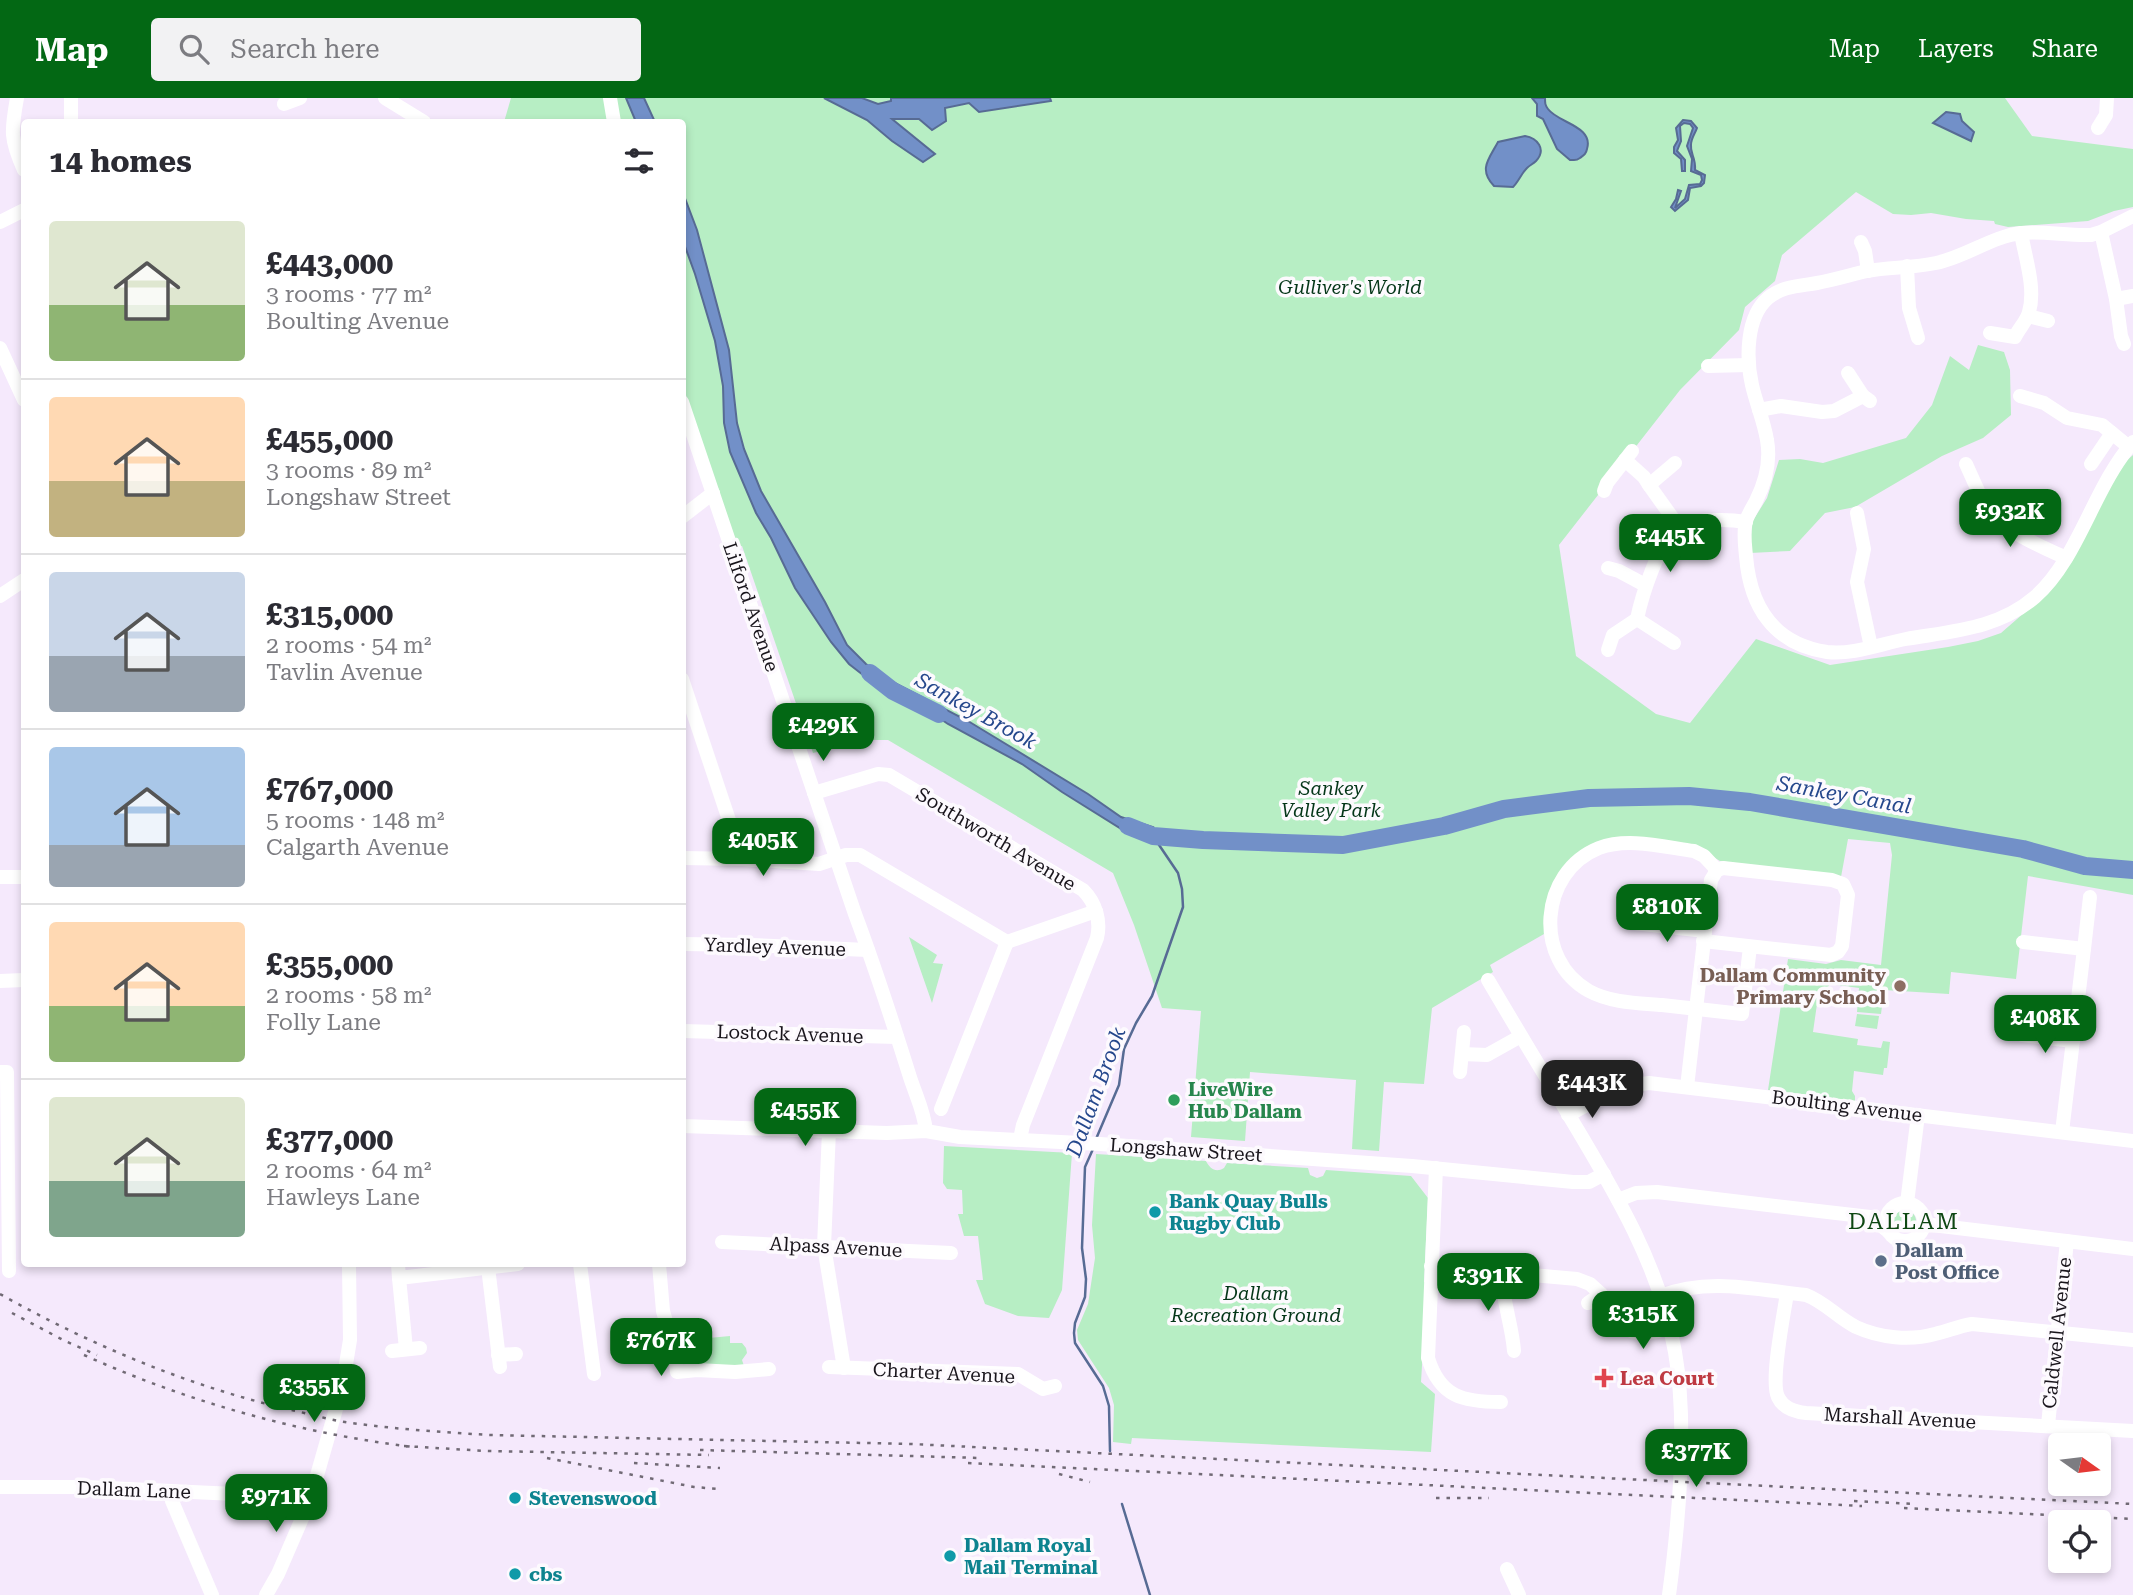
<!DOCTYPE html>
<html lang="en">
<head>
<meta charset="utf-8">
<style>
  :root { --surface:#fff; --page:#f2f2f3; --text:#2b2b33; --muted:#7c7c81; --line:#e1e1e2; --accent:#036814 }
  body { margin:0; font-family:"Roboto Serif",serif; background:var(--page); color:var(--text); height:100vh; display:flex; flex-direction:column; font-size:26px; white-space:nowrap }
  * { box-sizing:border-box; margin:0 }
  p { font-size:23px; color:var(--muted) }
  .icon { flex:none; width:38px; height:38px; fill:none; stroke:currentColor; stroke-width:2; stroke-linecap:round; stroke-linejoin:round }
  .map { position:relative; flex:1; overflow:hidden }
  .panel { position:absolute; left:21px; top:21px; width:665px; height:1148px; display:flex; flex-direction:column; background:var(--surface); border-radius:7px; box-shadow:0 4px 10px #0003 }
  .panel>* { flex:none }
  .needle { width:46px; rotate:104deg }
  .controls { position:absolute; left:2048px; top:1335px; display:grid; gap:14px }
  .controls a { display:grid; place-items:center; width:63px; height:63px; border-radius:7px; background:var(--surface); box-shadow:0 4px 10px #0003; font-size:35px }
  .price { position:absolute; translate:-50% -60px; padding:0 16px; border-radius:14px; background:var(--accent); color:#fff; font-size:23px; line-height:46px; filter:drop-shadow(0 2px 4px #0008) }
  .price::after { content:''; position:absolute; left:50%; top:42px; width:21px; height:16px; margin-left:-10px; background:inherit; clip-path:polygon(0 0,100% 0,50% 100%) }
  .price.active { background:#222; color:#fff }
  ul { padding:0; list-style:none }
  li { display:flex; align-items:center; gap:21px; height:175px; padding:0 28px }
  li+li { border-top:2px solid var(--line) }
  li span { display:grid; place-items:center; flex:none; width:196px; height:140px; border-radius:7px; color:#555 }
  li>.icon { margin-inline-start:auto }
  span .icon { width:84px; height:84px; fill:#fffc; stroke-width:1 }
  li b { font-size:30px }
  h2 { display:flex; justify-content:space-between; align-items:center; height:84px; padding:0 28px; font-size:30px }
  header { display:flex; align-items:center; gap:42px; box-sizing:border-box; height:98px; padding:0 35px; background:var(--accent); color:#fff }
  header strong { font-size:33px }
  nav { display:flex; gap:38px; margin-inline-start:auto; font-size:24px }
  .search { width:490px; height:63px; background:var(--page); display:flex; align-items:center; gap:18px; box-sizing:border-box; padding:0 24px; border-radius:7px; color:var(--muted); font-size:26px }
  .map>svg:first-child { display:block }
</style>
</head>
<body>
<header>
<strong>Map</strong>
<div class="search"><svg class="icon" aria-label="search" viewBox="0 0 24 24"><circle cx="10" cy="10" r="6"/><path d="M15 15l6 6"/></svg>Search here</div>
<nav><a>Map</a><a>Layers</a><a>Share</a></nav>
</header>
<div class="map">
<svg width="2133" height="1497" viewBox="0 0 2133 1497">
  <rect width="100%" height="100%" fill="#f5e9fc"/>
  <g fill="#b7eec4">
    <path d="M511,0H2005L2032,38L2133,51V109L2114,113L2088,123L2008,129L1995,126L1994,123L1966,121L1931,115L1911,117L1893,116L1856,94L1782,157L1775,183L1745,209L1739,232L1680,292L1559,447L1576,558L1656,616L1690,625L1756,541L1830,567L1948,549L1978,543L2001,535L2048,494L2125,364L2133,357V797L2028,778L2016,881L1951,874L1949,896L1884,892L1881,916L1857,914L1859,890L1830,886L1817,906L1813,934L1858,941L1857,947L1881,950L1883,943L1890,944L1887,970H1884L1883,977L1854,973L1852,993L1855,998V1003L1768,992L1788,861L1826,866L1841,862L1881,867L1892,757L1890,745L1848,741L1841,779L1720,763L1692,746L1590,750L1546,815L1544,836L1490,867L1493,874L1432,910L1424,986L1384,984L1379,1053L1352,1051L1356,982L1250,974L1245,1043L1191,1039L1201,913L1162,910L1134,827L1113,775L888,642H869L813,655L742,448L736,449L683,288L682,24H504Z"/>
    <path d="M1978,247L2004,254L2010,272L2011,317L1983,340L1942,358L1855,409L1825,415L1790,453L1750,455L1752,424L1767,400L1779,362L1800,361L1823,365L1906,340L1932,307L1950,258L1969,272Z"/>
    <path d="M909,839L937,857L933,865L943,866L932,905Z"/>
    <path d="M1857,916L1879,918L1877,931L1855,928Z"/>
    <path d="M944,1048L1072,1055L1062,1192L1049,1220L1018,1218L985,1206L976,1182H983L978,1138H964L958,1116H963L962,1092L947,1091L943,1085Z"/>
    <path d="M1096,1056L1206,1063C1210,1071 1216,1075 1224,1070L1227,1065L1308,1070L1310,1077L1317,1080L1323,1078L1326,1072L1411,1078L1428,1100L1424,1184L1427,1185L1421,1284L1435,1296L1431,1354L1132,1340L1131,1346L1113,1344L1114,1307L1109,1290L1078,1242L1077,1232L1088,1206L1095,1160L1092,1127Z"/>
    <circle cx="1905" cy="1123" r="11"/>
    <path d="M730,1238V1245H742L746,1250L747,1255L742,1262L744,1268L694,1266L690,1265L688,1260L681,1258L679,1249L681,1248L697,1246L698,1241Z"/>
  </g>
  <g fill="#7290c8" stroke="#576b94" stroke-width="2">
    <path d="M626,0H644L655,24H636Z"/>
    <path d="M824,0H862L878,6L891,3V0H1050L1051,3L979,14L969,5L945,10L946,23L932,32L919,21H892L935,56L923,64L892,43L867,22Z"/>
    <path d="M1532,0H1545C1545,5 1545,7 1548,11C1558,25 1594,28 1587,51C1586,56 1584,57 1580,60C1576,63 1576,62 1570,62L1557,51L1543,21L1537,18V6Z"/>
    <path d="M1946,14L1960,16L1962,23L1974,34L1971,43L1933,25Z"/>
    <path d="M1683,22L1691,23L1697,30C1695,36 1691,40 1691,47C1690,56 1696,59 1695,72L1705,77L1704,85L1701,88L1690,90L1688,102L1675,113L1671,109L1676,101L1678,92L1681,93L1675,110L1685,101L1689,87L1700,86L1702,82L1701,77L1691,73L1692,61L1687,48L1693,30L1690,26L1684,25L1680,28L1681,43L1677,53L1685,62V73H1682L1681,61L1674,55V49L1678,42L1676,30Z"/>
    <path d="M1525,38C1537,40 1547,51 1536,63C1533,66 1530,67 1527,70C1521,76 1519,83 1513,89L1494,88C1478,71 1489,61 1498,44Z"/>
    <path d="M683,95L697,132L729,252L737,325L744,351L761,393L825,504L847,547L866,566L887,581L968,623L1088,696L1121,719L1153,729L1147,742L1131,737L1062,694L1022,666L948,626L917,605L863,577L849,566L831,544L795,490L771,440L756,415L730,354L724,325L723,288L715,243L695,176L683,143Z"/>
  </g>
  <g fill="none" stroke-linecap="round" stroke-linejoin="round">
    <g stroke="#576b94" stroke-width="2.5">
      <path d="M1096,1041L1119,987L1124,951L1136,925L1152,898L1183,809L1182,791L1178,775L1153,738"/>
      <path d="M1093,1051L1085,1069L1082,1150L1086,1181L1085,1199L1075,1225L1074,1235L1075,1245L1103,1288L1109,1308L1110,1353"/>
      <path d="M1122,1406L1150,1497"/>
    </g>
    <g stroke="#7290c8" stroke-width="18">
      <path d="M870,575L893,593L939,616"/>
      <path d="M1128,728L1153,738L1203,742L1343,747L1444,728L1504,711L1589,700L1689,698L1750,704L2023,751L2085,768L2133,772"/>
    </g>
    <g stroke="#fff" stroke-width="14">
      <path d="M17,0C11,33 10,41 24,72"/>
      <path d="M71,0V24"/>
      <path d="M385,0L424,24"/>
      <path d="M610,0L614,24"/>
      <path d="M284,6L300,0"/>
      <path d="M2098,30L2106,17L2107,0"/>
      <path d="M2133,118L2101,134L2091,137C2068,138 2045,133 2022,135C1992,138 1966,159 1936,165C1913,170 1890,169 1867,173C1850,177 1834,182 1817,185C1800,188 1782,188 1768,200C1746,219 1746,260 1752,287C1756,305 1764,323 1767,342C1771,364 1766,383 1756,403C1753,409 1748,416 1746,423C1743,434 1745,447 1746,458C1750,508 1773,546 1827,554C1853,557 1880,546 1906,541C1952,533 1998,531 2035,499C2079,460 2093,390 2133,344"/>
      <path d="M0,124L24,112"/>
      <path d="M2101,134L2116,201L2121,238L2124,246"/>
      <path d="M1861,144L1865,153L1868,173"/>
      <path d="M1907,168L1909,210L1918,240"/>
      <path d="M2116,201L2133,198"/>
      <path d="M2028,218L2048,223"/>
      <path d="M1990,235L2015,239C2019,230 2027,223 2029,214C2036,190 2025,159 2021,135"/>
      <path d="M0,250L24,302"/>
      <path d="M1708,268L1749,267"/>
      <path d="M1848,275L1863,298L1870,303"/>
      <path d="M2020,298L2044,305L2067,320L2102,327L2129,349"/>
      <path d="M682,304L855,816C875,869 892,922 909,976C915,996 924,1012 926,1033"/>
      <path d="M1759,312L1781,308L1822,314L1834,313L1863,298"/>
      <path d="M1625,362L1644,379L1649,387"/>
      <path d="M1675,365L1649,387L1679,429"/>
      <path d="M1966,366L1984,406L1973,414"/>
      <path d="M2091,366L2112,335"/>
      <path d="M1604,393L1607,385L1632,353"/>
      <path d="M1984,406C2003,433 2036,446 2066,460"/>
      <path d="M1857,415L1864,451L1857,484L1871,549"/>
      <path d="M682,419L713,395"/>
      <path d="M1608,470L1619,473L1645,487"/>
      <path d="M0,498L24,482"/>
      <path d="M1637,521C1642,497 1658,447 1676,431C1690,420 1729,421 1746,424"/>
      <path d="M1608,552L1613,537L1637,521L1674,545"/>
      <path d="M682,581L742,761"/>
      <path d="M814,695L878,676L889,677L1083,792C1096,805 1101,823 1097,840L1023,1027L1020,1041"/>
      <path d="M682,760L742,761L819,766L846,757H860L1007,844L941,1011"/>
      <path d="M1717,772L1704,758L1694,753C1664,749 1628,739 1599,750C1539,774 1533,862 1589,893C1611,905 1638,905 1662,907C1689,910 1715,913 1742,916L1750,849"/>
      <path d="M0,779H24"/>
      <path d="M1634,825L1705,833"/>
      <path d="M1703,843L1831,857L1838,854L1842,848L1848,797L1843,786L1832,782L1723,770L1717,772"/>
      <path d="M1007,844L1096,813"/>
      <path d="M2023,844L2084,851L2062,1034"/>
      <path d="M682,846L750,847L868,852"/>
      <path d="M2084,851L2090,799"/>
      <path d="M1488,882C1514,926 1540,970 1567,1014C1612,1089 1660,1167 1675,1254C1688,1328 1679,1423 1669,1497"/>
      <path d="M0,883L24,882"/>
      <path d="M682,933L897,939"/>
      <path d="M2022,937L2073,943"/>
      <path d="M1462,956L1487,957L1521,938"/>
      <path d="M0,974H7L9,1173"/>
      <path d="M1460,974L1464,934"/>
      <path d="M1687,989L1711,782L1717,772"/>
      <path d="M1568,1017L1620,989L1649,985L2133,1043"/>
      <path d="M682,1028L887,1035L926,1033L960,1039L1100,1046L1412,1068L1573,1084H1589L1604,1076"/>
      <path d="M829,1033L824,1148L844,1270"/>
      <path d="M1436,1070L1428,1260C1440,1299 1463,1304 1501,1304"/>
      <path d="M1618,1102L1636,1095L1657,1094L1870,1119L1888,1133"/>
      <path d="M1907,1105L1918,1017"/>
      <circle cx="1905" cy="1124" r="19"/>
      <path d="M1924,1126L2133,1151"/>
      <path d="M722,1144L951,1155"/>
      <path d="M398,1166L399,1180L518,1166"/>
      <path d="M580,1166L594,1276"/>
      <path d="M659,1166L663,1213L672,1245L677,1274L697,1272L735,1274L769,1271"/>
      <path d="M1431,1168L1577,1181L1590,1186L1601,1196"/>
      <path d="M488,1169L500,1269"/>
      <path d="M1502,1174C1502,1203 1512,1226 1514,1253"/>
      <path d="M399,1180L406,1251"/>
      <path d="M1787,1195C1784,1216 1770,1283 1778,1299C1783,1310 1795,1314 1806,1315L2133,1333"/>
      <path d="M1661,1198C1708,1179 1758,1192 1806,1197C1825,1204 1838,1220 1856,1229C1880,1240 1910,1243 1935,1236C1948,1233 1959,1228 1972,1226L2133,1242"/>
      <path d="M1588,1205L1601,1196L1617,1224"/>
      <path d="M1620,1227C1637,1239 1652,1236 1670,1229"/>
      <path d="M392,1253L420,1250"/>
      <path d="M498,1257L516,1256"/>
      <path d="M829,1269L1018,1276L1043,1291L1055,1288"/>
      <path d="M2048,1327L2067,1143"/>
      <path d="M0,1389H86L297,1399L310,1402"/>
      <path d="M170,1393L172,1403L212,1497"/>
      <path d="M1507,1471L1519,1497"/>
      <path d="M266,1497L278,1476L310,1402L342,1290L350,1242L349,1166"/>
    </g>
    <g stroke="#716a75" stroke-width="2.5" stroke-dasharray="3.5 7" stroke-linecap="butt">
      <path d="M0,1196C91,1247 186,1287 287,1311C306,1315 326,1321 345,1324C392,1331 441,1334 489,1337L912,1346L2133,1406"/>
      <path d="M12,1215L65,1243L97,1257"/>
      <path d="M84,1257C188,1304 299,1335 413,1349"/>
      <path d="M404,1348L486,1353L709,1357"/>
      <path d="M700,1352L980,1360"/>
      <path d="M547,1360L694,1389L719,1391"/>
      <path d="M634,1365L720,1370"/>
      <path d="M968,1365L1862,1408"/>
      <path d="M1059,1376L1090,1384"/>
      <path d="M1436,1400H1489"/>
      <path d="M1854,1403L1916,1406"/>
      <path d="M1904,1410L2133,1421"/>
    </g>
  </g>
  <circle fill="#8d6e63" stroke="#fdfafe" stroke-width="2.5" cx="1900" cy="888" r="7"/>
  <circle fill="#2e9e5b" stroke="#fdfafe" stroke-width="2.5" cx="1174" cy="1002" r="7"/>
  <g fill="#0f9aa8" stroke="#fdfafe" stroke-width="2.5">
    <circle cx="1155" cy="1114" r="7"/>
    <circle cx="515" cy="1400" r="7"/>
    <circle cx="950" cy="1458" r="7"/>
    <circle cx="515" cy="1476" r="7"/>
  </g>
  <circle fill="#5c6f8a" stroke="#fdfafe" stroke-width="2.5" cx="1881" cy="1163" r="7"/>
  <path fill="#e0444e" stroke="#fdfafe" stroke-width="2.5" d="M1600.5 1269.5h7v7h7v7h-7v7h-7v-7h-7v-7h7z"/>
  <g text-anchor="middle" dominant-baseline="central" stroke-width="7" stroke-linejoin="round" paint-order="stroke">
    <g font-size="19" font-style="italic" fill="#043618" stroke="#fdfafe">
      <text x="1350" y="189">Gulliver's World</text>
      <text x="1331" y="690">Sankey<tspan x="1331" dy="22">Valley Park</tspan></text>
      <text x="1256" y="1195">Dallam<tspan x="1256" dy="22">Recreation Ground</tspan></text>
    </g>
    <g font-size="19" fill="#19151c" stroke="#fdfafe">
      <text transform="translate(751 509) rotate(71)">Lilford Avenue</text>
      <text transform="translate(996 741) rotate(31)">Southworth Avenue</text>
      <text transform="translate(775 849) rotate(2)">Yardley Avenue</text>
      <text transform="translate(790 936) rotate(2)">Lostock Avenue</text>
      <text transform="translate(1847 1008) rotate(7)">Boulting Avenue</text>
      <text transform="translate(1186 1052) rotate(4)">Longshaw Street</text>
      <text transform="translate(836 1149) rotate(3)">Alpass Avenue</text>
      <text transform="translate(2057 1235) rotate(-84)">Caldwell Avenue</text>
      <text transform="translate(944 1275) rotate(3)">Charter Avenue</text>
      <text transform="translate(1900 1320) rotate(3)">Marshall Avenue</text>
      <text transform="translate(134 1392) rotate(2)">Dallam Lane</text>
    </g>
    <g font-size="19" font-weight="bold" fill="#785e54" stroke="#fdfafe" text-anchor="end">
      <text x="1886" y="877">Dallam Community<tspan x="1886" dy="22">Primary School</tspan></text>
    </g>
    <g font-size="19" font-weight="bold" fill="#27864d" stroke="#fdfafe" text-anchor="start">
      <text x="1188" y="991">LiveWire<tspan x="1188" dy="22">Hub Dallam</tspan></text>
    </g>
    <g font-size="19" font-weight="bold" fill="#0d838f" stroke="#fdfafe" text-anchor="start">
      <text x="1169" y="1103">Bank Quay Bulls<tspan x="1169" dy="22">Rugby Club</tspan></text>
      <text x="529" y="1400">Stevenswood</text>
      <text x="964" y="1447">Dallam Royal<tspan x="964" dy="22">Mail Terminal</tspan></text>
      <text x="529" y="1476">cbs</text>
    </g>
    <g font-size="19" font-weight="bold" fill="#4e5e75" stroke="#fdfafe" text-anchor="start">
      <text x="1895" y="1152">Dallam<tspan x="1895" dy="22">Post Office</tspan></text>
    </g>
    <g font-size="19" font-weight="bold" fill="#be3a42" stroke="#fdfafe" text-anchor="start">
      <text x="1620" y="1280">Lea Court</text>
    </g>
    <g font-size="21" font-style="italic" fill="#25478c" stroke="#fdfafe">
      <text transform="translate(976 613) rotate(29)">Sankey Brook</text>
      <text transform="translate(1844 697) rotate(10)">Sankey Canal</text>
      <text transform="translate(1096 994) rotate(-70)">Dallam Brook</text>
    </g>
    <g font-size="23" letter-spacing="2" fill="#0e4713" stroke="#fdfafe">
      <text x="1904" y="1123">DALLAM</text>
    </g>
  </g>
</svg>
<div class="controls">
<a><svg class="needle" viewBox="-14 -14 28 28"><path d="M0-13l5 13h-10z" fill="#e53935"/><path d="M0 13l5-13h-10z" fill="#7c7c81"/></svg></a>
<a><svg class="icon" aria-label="locate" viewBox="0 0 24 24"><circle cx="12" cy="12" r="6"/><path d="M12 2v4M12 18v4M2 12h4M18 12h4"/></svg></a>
</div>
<b class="price" style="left:2010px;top:451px">£932K</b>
<b class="price" style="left:1670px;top:476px">£445K</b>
<b class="price" style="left:823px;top:665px">£429K</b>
<b class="price" style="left:763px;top:780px">£405K</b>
<b class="price" style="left:1667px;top:846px">£810K</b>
<b class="price" style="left:2045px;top:957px">£408K</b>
<b class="price active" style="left:1592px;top:1022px">£443K</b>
<b class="price" style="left:805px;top:1050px">£455K</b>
<b class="price" style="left:1488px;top:1215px">£391K</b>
<b class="price" style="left:1643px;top:1253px">£315K</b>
<b class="price" style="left:661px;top:1280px">£767K</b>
<b class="price" style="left:314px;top:1326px">£355K</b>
<b class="price" style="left:1696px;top:1391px">£377K</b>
<b class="price" style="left:276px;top:1436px">£971K</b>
<section class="panel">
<h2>14 homes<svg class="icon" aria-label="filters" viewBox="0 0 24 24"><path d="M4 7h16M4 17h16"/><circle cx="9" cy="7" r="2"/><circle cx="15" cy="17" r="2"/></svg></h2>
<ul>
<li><span style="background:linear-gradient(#dfe7d0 60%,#8fb573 0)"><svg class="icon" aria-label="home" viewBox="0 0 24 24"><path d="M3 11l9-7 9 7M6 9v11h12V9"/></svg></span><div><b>£443,000</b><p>3 rooms · 77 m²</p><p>Boulting Avenue</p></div></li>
<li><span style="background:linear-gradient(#ffd9b3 60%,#c2b280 0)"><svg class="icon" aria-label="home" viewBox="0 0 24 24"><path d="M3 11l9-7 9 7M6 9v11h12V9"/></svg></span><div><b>£455,000</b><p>3 rooms · 89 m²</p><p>Longshaw Street</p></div></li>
<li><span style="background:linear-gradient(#c9d6e8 60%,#9aa5b1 0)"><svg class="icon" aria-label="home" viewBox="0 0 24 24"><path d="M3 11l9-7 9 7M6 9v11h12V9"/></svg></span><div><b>£315,000</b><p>2 rooms · 54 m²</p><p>Tavlin Avenue</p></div></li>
<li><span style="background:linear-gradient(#a9c7e8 70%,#9aa5b1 0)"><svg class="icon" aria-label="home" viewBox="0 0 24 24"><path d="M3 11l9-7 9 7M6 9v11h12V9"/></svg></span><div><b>£767,000</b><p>5 rooms · 148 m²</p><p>Calgarth Avenue</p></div></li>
<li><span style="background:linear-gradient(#ffd9b3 60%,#8fb573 0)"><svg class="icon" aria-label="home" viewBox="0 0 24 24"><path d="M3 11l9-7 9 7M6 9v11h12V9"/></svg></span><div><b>£355,000</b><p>2 rooms · 58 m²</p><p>Folly Lane</p></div></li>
<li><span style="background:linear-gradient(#dfe7d0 60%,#7fa58c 0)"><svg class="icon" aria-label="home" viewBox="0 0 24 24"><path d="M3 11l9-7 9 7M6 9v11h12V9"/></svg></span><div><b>£377,000</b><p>2 rooms · 64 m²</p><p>Hawleys Lane</p></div></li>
</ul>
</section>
</div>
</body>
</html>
